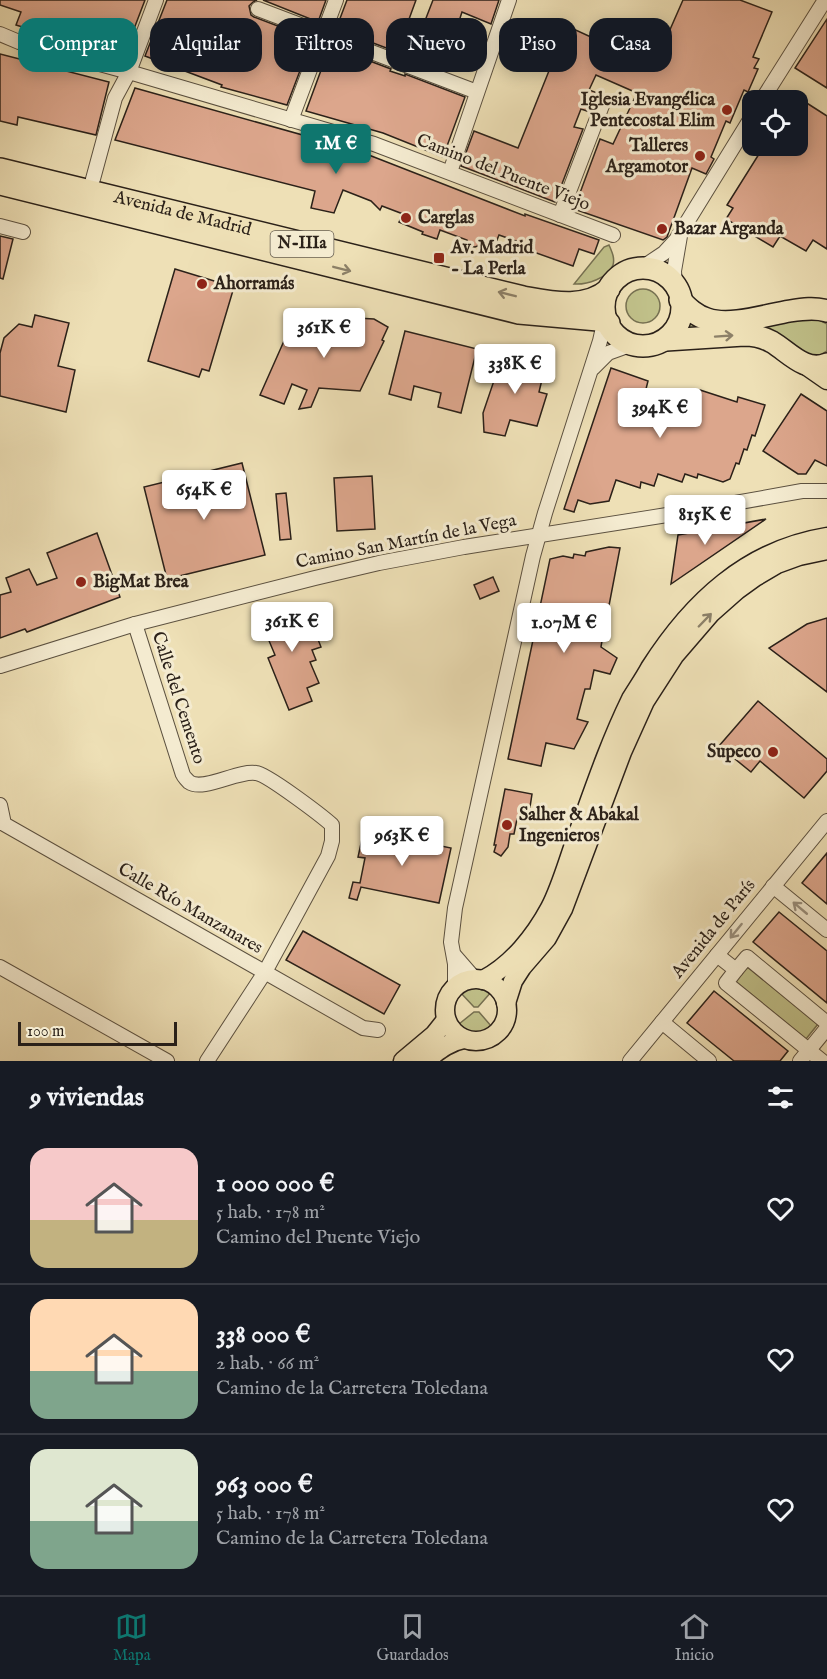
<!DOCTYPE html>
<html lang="es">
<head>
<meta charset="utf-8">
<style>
  :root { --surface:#171b24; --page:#242831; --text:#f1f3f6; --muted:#9ea1a6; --line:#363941; --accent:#0f766e }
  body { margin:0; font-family:"IM FELL English",serif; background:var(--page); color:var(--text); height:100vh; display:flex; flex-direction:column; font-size:22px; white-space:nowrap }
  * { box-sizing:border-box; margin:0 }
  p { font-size:20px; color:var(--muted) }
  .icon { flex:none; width:33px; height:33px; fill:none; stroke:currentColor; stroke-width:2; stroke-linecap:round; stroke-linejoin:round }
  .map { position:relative; height:1061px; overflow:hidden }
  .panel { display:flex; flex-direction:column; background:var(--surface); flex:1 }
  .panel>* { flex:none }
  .hud { position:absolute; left:18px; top:18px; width:792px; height:54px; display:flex; gap:12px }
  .buttons { position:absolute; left:742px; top:90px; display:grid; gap:12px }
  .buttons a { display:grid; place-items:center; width:66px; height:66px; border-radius:12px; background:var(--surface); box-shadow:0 3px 15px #0003; font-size:30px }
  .scale { position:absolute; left:18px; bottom:15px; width:159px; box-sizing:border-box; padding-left:6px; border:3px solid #2b2119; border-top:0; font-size:16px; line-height:21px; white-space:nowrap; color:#2b2119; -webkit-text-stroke:4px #f4ebd0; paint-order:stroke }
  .price { position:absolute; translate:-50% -51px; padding:0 14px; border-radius:6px; background:#fff; color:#222; font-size:20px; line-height:39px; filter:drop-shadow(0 2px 3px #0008) }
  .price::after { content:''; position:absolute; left:50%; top:36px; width:18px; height:14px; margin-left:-9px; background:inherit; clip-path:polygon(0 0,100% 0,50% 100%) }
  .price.active { background:var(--accent); color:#fff }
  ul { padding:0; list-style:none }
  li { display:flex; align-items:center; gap:18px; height:150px; padding:0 30px }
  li+li { border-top:2px solid var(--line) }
  li span { display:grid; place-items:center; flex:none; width:168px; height:120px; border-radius:18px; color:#555 }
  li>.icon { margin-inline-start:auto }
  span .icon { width:72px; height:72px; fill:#fffc; stroke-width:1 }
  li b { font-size:26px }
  h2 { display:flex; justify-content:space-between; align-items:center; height:72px; padding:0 30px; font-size:26px }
  .tag { padding:0 21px; border-radius:18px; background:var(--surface); box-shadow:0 3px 15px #0003; font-size:21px; line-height:54px }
  .tag.active { background:var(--accent); color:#fff }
  .tab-bar { display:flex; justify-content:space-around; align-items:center; height:84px; border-top:2px solid var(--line); background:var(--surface); font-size:16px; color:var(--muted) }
  .tab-bar a { display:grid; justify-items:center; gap:3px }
  .tab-bar .active { color:var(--accent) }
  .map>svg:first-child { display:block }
</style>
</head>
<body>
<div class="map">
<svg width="827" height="1061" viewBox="0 0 827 1061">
  <rect width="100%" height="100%" fill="#eee0b6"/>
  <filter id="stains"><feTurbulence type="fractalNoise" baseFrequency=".00333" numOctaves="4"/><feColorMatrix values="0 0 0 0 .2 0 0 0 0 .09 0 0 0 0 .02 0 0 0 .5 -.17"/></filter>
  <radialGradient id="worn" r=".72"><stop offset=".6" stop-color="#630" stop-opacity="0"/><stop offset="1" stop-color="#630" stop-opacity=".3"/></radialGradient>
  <g fill="#c0c089" stroke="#767051" stroke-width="1.5">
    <path d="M609,245C612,252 615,258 613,265C609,278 586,285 574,284L604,247Z"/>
    <circle cx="643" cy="306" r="17"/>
    <path d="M814,317L827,324V351L819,356H809L686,331L690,320Z"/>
    <path d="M746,966L818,1024L806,1039L734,980Z"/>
    <path d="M475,986H481L492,991L478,1007H474L460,992L463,989Z"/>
    <path d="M474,1012H479L492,1027C481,1034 468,1034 459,1024Z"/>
  </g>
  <g fill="#dca68c" stroke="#2b2119" stroke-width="1.5" fill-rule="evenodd">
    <path d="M0,0H145L124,55L48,27L45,34L16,25L21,12L0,5Z"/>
    <path d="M167,0H257L253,2L249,6L251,15L254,17L312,39L287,105L221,87L222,85L145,56ZM232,34L249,40L241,65L224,57Z"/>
    <path d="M263,0H326L318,22Z"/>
    <path d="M347,0H416L397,52L336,29Z"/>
    <path d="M433,0H499L491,24L462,12L443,70L411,57Z"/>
    <path d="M683,0H740L772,12L753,57L759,59L754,68L758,69L748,92L744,90L730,123L726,121L711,157L714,159L706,174L692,168L667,237L663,240L574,209L600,139L613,144L637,93L596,75L589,90L597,93L590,112L581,109L574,127L583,129L555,202L461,166L474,131L518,148L567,26L654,66Z"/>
    <path d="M827,19V88L795,68Z"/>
    <path d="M330,46L391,69L390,71L405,76V74L465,97L443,157L383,133L306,111Z"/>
    <path d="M0,54L109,82L96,135L18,117L17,125L0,121Z"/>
    <path d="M135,88L356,150L525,216V214L599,240L594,254L579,249L573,266L514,245L516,241L499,235L493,250L480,245L475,247L469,246L467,240L440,230L437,239L422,234L423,232L399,222L403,214L382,206L380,210L371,201L343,190L334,213L311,208L315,191L115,140Z"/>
    <path d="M802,100L827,116V249L813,240L806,251L780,236L773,247L726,219L733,208L727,205L764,146H798V106Z"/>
    <path d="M0,236L13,239L3,279L0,278Z"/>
    <path d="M175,269L234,287L209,371L202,369L199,377L148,361Z"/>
    <path d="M296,314L347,334L350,328L352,329L357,318L374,319L388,327L382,340L384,341L360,391L319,388L311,407L299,409L307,390L292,384L284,404L260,395Z"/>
    <path d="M35,315L69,323L58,366L75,370L66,412L0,396V353L4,338L19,324L32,327Z"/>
    <path d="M405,331L477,349L461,413L438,407L441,393L414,386L411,400L389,394Z"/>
    <path d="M503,354L546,363L539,392L547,394L537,426L510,420L505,436L484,432L483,413Z"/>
    <path d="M611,368L648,381L646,389L695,406L700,390L737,402L738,397L765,405L755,436L752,435L747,450L744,449L739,464L736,463L730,479L723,482L698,474L697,478L685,474L682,482L658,474L654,486L641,482L640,488L616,480L609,501L590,504L578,500L574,512L564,509Z"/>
    <path d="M801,394L827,411V466L815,460L806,474H798L763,451Z"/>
    <path d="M242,463L265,555L167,579L144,487Z"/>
    <path d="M372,476L375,529L337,531L334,478Z"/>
    <path d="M286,493L291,539L280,540L276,494Z"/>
    <path d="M766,519L671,584L678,535Z"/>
    <path d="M97,533L120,597L27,632L25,629L0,638V595L11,592L6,578L29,569L37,585L57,578L47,553Z"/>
    <path d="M609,547L620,548L607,616L592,613L588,632L603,635L601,647L617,658L610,674L594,670L590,689H585L577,719L588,722L574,749L546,743L541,766L508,759L550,559L563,556L573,558L574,554L585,556L586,552Z"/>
    <path d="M493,577L499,591L480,599L474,585Z"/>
    <path d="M273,605L276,613L296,605L300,617L308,614L321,647L312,650L316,660L310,662L319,683L307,688L312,701L289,710L268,658L275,655L257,612Z"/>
    <path d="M827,618V692L769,648L807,624Z"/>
    <path d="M758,701L827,759V771L804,798L760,761L751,772L719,746Z"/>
    <path d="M505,789L532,794L530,807H525L522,821L517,819L514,834H510L508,847L501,856L494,852L496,845H494Z"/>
    <path d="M364,830L451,848L439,903L361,887L357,900L349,898L353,882L360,883L365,858L358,857Z"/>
    <path d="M827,853V904L802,883Z"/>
    <path d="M779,912L827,951V1003L753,942Z"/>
    <path d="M303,931L400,985L384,1014L286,960Z"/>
    <path d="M714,991L788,1051L780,1061H734L687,1023Z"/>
  </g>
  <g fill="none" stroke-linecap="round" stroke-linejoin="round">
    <defs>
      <g id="minor">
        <path d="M258,9L477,92"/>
        <path d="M0,34L19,42L129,72L374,144L613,235"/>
        <path d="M762,100L825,0"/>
        <path d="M291,120L336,0"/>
        <path d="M450,172L509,0"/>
        <path d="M93,179L115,98L129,72L156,0"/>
        <path d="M560,215L603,103"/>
        <path d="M0,226L23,232"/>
        <path d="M643,267L664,253L676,240L753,115"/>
        <path d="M675,287L674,271L680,236"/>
        <path d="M593,368L608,353L633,344"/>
        <path d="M135,624L183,775C183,776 188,781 189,782C203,792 238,770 256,773C267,774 322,816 332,825V841L328,856L265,972L207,1061"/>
        <path d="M0,666L135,624L315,578L379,563L464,547L667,515L802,491H827"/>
        <path d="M0,805L4,824L363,1028L378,1030"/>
        <path d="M773,886L827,930"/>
        <path d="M717,955L736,970L747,957L827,1023"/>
        <path d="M455,956L475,979"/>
        <path d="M0,967L167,1061"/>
        <path d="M736,970L726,983L822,1061"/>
        <path d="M455,987V964L451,942L455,908L533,556L545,513L600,341L606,314"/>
        <path d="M662,1022L709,1061"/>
        <path d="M630,1061L827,821"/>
        <path d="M800,1061L827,1028"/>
      </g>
      <g id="major">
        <path d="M804,364L827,380"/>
        <circle cx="476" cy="1010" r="31"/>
        <path d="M483,980C512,965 535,936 550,908C561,887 568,861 576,839C593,792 609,744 631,699C637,689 644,679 650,668C692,602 747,550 827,537"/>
        <path d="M506,1003L513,981L522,967L547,938L563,909L622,752L645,701L674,656L711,613L737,590L755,577L777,564L799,556L827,550"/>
        <path d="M403,1061L434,1035L446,1020"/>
        <path d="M425,1061C438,1051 448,1042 464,1039"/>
      </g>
      <g id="highway">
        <path id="s1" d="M0,169L523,297C551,302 585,310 609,289"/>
        <path d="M0,184L519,313L598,320L609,323"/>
        <circle cx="643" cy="307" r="39"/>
        <path d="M680,300C688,308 696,316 707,319C730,327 766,315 790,311C802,309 815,307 827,311"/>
        <path d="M666,340L744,335C754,335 763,337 772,342C789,352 805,373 827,364"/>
      </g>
    </defs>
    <use href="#minor" stroke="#5c5140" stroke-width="16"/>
    <use href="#major" stroke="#2b2119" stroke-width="21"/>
    <use href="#highway" stroke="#2b2119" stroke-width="24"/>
    <use href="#minor" stroke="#f4ebd0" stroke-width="14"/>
    <use href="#major" stroke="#eee0b6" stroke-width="18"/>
    <use href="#highway" stroke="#eee0b6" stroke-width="21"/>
  </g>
  <defs><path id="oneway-shaft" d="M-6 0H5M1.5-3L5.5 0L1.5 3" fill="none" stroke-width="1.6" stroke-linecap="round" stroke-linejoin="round" transform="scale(1.5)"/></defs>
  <g stroke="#8c8068">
    <use href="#oneway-shaft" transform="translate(342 269) rotate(14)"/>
    <use href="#oneway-shaft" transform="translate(507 294) rotate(-166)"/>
    <use href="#oneway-shaft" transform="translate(724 336) rotate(-4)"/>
    <use href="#oneway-shaft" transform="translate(705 620) rotate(-46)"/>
  </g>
  <g stroke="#9a907e">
    <use href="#oneway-shaft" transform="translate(800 908) rotate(-140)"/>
    <use href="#oneway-shaft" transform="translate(736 931) rotate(129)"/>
  </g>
  <g fill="#8f2418" stroke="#f4ebd0" stroke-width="2">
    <circle cx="727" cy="110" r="6"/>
    <circle cx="700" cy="156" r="6"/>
    <circle cx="406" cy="218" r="6"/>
    <circle cx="662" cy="229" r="6"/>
    <rect x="433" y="252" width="12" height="12" rx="3"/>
    <circle cx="202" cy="284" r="6"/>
    <circle cx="81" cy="582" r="6"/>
    <circle cx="773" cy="752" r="6"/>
    <circle cx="507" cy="825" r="6"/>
  </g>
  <g text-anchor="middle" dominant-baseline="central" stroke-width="6" stroke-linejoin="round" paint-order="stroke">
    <rect fill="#f4ebd0" stroke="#675e50" stroke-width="1.5" x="270.5" y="231" width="63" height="26" rx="4.5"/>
    <g font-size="16" font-weight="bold" fill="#2b2119">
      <text x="302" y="244">N-IIIa</text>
    </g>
    <g font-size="18" font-weight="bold" fill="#2b2119" stroke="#f4ebd0" text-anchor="start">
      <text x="715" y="100" text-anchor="end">Iglesia Evangélica<tspan x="715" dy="21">Pentecostal Elim</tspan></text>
      <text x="688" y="146" text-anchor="end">Talleres<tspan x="688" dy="21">Argamotor</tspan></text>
      <text x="418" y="218">Carglas</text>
      <text x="674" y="229">Bazar Arganda</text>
      <text x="451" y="248">Av. Madrid<tspan x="451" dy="21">- La Perla</tspan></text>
      <text x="214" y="284">Ahorramás</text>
      <text x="93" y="582">BigMat Brea</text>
      <text x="761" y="752" text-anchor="end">Supeco</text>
      <text x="519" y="815">Salher &amp; Abakal<tspan x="519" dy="21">Ingenieros</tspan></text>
    </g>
    <g font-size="18" fill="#2b2119" stroke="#f4ebd0">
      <text transform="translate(503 173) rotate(21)">Camino del Puente Viejo</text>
      <text stroke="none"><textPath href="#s1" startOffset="188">Avenida de Madrid</textPath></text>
      <text transform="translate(406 542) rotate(-11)">Camino San Martín de la Vega</text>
      <text transform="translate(178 698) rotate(72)">Calle del Cemento</text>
      <text transform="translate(190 909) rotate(30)">Calle Río Manzanares</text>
      <text transform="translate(714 929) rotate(-51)">Avenida de París</text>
    </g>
  </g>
  <rect width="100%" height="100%" filter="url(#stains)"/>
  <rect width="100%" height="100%" fill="url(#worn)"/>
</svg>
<div class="buttons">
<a><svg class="icon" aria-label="locate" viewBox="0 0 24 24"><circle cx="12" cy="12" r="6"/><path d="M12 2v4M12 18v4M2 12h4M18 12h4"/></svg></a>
</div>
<div class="scale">100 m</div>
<b class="price active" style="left:336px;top:175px">1M €</b>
<b class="price" style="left:324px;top:359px">361K €</b>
<b class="price" style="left:515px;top:395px">338K €</b>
<b class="price" style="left:660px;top:439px">394K €</b>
<b class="price" style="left:204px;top:521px">654K €</b>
<b class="price" style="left:705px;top:546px">815K €</b>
<b class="price" style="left:292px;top:653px">361K €</b>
<b class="price" style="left:564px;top:654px">1.07M €</b>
<b class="price" style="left:402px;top:867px">963K €</b>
<div class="hud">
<a class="tag active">Comprar</a>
<a class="tag">Alquilar</a>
<a class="tag">Filtros</a>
<a class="tag">Nuevo</a>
<a class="tag">Piso</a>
<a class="tag">Casa</a>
</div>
</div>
<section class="panel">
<h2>9 viviendas<svg class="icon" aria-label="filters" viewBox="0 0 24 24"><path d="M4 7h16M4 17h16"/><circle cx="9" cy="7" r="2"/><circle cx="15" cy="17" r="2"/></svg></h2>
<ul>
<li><span style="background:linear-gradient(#f6c9c9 60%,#c2b280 0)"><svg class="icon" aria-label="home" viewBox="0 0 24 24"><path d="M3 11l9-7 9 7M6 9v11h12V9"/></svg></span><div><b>1 000 000 €</b><p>5 hab. · 178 m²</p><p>Camino del Puente Viejo</p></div><svg class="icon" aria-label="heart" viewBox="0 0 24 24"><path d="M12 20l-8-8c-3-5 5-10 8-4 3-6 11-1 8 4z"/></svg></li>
<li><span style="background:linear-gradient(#ffd9b3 60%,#7fa58c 0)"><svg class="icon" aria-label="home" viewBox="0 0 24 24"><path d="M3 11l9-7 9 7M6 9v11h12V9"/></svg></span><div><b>338 000 €</b><p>2 hab. · 66 m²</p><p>Camino de la Carretera Toledana</p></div><svg class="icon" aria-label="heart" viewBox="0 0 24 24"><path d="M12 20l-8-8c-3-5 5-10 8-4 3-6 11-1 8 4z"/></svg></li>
<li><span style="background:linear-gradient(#dfe7d0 60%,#7fa58c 0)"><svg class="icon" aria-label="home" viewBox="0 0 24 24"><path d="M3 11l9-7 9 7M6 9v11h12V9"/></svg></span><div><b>963 000 €</b><p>5 hab. · 178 m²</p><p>Camino de la Carretera Toledana</p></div><svg class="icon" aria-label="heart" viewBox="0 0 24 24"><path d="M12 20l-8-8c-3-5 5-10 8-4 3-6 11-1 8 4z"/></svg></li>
</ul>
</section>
<nav class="tab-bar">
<a class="active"><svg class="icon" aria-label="map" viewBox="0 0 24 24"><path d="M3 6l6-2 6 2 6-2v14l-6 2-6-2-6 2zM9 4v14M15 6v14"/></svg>Mapa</a>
<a><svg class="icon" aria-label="saved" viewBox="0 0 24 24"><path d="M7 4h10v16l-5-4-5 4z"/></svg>Guardados</a>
<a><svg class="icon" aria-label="home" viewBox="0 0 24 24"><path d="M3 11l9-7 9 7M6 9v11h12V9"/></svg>Inicio</a>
</nav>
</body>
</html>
